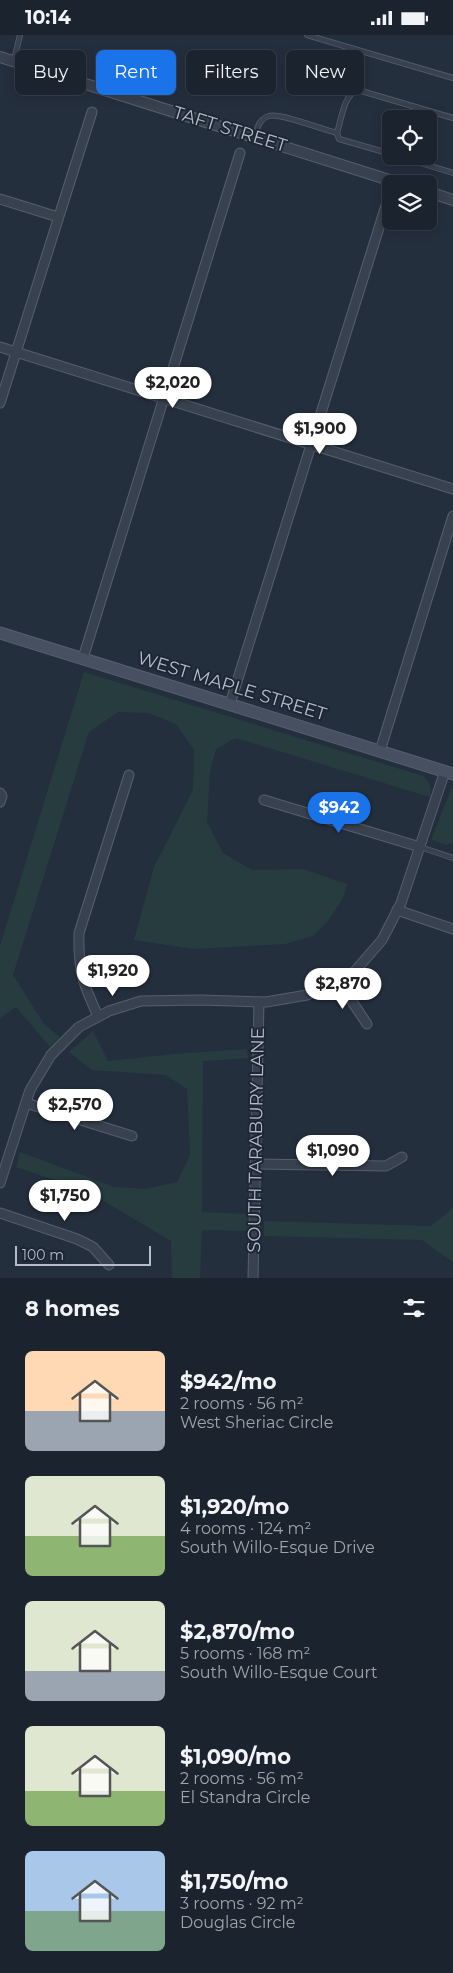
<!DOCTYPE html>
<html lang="en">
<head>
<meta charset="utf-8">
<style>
  :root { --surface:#1b232e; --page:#242b36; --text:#f1f3f6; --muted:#a0a4aa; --line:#39404a; --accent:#1a73e8 }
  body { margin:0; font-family:Montserrat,sans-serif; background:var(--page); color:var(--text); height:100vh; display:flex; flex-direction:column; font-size:19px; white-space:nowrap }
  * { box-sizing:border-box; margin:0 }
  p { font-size:16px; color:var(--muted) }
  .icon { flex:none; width:28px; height:28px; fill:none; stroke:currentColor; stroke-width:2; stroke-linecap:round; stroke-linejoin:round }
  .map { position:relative; height:1243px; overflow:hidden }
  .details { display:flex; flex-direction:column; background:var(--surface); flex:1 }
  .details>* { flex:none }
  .banner { position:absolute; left:15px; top:15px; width:424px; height:45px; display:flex; gap:10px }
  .fabs { position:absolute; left:382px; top:75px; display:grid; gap:10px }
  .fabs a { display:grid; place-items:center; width:55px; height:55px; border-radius:8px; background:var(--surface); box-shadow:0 2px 12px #0003,0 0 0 1px var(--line); font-size:25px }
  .scale { position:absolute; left:15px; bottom:12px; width:136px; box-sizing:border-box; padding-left:5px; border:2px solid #b4bcc9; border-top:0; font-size:14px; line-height:18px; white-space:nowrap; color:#b4bcc9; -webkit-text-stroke:4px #1d2633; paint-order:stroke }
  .price { position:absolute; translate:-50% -42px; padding:0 11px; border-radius:18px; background:#fff; color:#222; font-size:16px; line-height:32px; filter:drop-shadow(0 1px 2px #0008) }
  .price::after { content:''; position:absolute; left:50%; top:30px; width:15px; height:11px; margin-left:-8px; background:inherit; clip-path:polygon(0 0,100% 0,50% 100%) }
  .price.on { background:var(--accent); color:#fff }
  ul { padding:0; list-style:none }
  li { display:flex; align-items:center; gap:15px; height:125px; padding:0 25px }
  li span { display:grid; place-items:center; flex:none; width:140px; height:100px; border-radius:8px; color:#555 }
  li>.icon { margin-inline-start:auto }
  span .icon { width:60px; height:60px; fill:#fffc; stroke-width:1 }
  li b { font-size:21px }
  h2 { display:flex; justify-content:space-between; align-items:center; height:60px; padding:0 25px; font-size:21px }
  .tag { padding:0 18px; border-radius:8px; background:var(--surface); box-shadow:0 2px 12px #0003,0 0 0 1px var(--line); font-size:18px; line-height:45px }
  .tag.on { background:var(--accent); color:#fff }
  .status { display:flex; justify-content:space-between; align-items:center; height:35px; padding:0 25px; background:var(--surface); direction:ltr }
  .status svg { height:14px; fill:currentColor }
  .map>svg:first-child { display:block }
</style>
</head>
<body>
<div class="status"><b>10:14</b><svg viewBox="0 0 49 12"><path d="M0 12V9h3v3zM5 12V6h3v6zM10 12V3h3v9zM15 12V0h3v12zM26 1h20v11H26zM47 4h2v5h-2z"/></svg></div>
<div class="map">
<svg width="453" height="1243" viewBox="0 0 453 1243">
  <rect width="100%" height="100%" fill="#242f3e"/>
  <g fill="#263c3f">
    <path d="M84,637L423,741C430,748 432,752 430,762L236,703L216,714L210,736L207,787L223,818L252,835L303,834L347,849L343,863L328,886L313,901L285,909L193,914L134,905L154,832L193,755L194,715L176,689L149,678L118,677L89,697L13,940L44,989L60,1002L50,1012L16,972L0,983V911Z"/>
    <path d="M451,754H453V807L447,810L431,805Z"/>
    <path d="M93,996L108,1026L173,1019L247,1014L248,1023L203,1026L202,1177L247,1179L248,1196L202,1195L200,1243H172L171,1206L87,1156L16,1132L20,1117L114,1152L145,1154L177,1147L190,1120L187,1054L166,1040L92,1035L69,1017Z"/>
    <path d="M453,1173V1227L422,1205L264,1201V1186L431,1191Z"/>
  </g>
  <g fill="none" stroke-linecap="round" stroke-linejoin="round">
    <defs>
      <g id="service">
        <path d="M307,0L453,43"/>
        <path d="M14,25L20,0"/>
        <path d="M255,102C257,93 259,84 269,81C279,77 323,95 337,98"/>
        <path d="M391,119L339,104L337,98C341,86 344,58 358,55L453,83"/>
        <path d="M398,121L453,138"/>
        <path d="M420,812L453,823"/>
      </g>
      <g id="minor">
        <path d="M0,164L58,182"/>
        <path d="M0,312L453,454"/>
        <path d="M0,368L92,77"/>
        <path d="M83,623L240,118"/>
        <path d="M230,669L388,164"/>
        <path d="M380,716L453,481"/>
        <path d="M0,758L2,761L0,767"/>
        <path d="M264,765L420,812"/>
        <path d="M397,875L453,894"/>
        <path d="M339,947L367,989"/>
        <path d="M98,981C83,949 78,935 79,898L129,740"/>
        <path d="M26,1068L132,1101"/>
        <path d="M255,1129L386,1131L402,1122"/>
        <path d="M0,1148L30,1055L51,1020L79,992L109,976L141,966L200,965L266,967L307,960L339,947L355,936L382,905L401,868L445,736"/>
        <path d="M0,1178L77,1204L93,1212L109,1230"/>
        <path d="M253,1243L259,967"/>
      </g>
      <g id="tertiary">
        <path d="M0,22L402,149"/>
        <path d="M429,157L453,165"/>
      </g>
      <path id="secondary" d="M0,598L453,739"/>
    </defs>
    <use href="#service" stroke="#565f6c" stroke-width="6"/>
    <use href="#minor" stroke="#565f6c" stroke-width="11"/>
    <use href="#tertiary" stroke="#565f6c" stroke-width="12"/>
    <use href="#secondary" stroke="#565f6c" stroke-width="13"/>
    <use href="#service" stroke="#38414e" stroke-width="4.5"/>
    <use href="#minor" stroke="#38414e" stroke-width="9"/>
    <use href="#tertiary" stroke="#38414e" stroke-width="10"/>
    <use href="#secondary" stroke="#465061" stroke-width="11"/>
  </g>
  <g text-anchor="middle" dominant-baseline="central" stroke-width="4" stroke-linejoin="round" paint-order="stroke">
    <g font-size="18" fill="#b4bcc9" stroke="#1d2633">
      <text transform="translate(230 94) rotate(17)">TAFT STREET</text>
      <text transform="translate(232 651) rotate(17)">WEST MAPLE STREET</text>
      <text transform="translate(256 1105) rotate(-89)">SOUTH TARABURY LANE</text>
    </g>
  </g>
</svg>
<div class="fabs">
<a><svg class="icon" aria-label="locate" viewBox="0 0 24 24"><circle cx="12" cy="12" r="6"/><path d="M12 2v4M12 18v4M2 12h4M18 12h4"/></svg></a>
<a><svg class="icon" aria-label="layers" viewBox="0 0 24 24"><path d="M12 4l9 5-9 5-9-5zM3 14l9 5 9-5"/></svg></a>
</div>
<div class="scale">100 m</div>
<b class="price" style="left:173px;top:374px">$2,020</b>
<b class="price" style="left:320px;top:420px">$1,900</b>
<b class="price on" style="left:339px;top:799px">$942</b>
<b class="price" style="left:113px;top:962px">$1,920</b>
<b class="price" style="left:343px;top:975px">$2,870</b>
<b class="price" style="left:75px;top:1096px">$2,570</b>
<b class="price" style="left:333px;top:1142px">$1,090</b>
<b class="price" style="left:65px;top:1187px">$1,750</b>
<div class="banner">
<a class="tag">Buy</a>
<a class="tag on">Rent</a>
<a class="tag">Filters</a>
<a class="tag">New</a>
</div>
</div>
<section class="details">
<h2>8 homes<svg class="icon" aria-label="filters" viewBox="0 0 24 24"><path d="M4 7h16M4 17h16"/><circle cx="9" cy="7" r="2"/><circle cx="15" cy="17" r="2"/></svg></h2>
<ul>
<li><span style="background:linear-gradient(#ffd9b3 60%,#9aa5b1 0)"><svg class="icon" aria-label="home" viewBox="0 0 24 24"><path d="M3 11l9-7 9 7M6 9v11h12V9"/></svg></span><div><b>$942/mo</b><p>2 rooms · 56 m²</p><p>West Sheriac Circle</p></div></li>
<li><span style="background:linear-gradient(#dfe7d0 60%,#8fb573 0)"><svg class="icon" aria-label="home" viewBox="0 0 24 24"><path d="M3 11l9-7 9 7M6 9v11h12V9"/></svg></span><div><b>$1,920/mo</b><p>4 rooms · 124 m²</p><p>South Willo-Esque Drive</p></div></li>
<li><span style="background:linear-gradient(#dfe7d0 70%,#9aa5b1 0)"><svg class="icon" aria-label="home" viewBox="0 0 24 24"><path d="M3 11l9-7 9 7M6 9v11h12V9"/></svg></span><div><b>$2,870/mo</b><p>5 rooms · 168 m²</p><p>South Willo-Esque Court</p></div></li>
<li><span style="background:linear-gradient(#dfe7d0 65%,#8fb573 0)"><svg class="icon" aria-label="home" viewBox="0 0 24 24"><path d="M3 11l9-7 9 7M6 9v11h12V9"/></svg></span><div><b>$1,090/mo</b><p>2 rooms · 56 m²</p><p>El Standra Circle</p></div></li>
<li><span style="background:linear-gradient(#a9c7e8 60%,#7fa58c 0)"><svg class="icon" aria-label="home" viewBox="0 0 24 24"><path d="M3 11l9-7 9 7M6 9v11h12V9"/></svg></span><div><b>$1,750/mo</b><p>3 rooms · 92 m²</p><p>Douglas Circle</p></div></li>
</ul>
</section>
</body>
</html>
